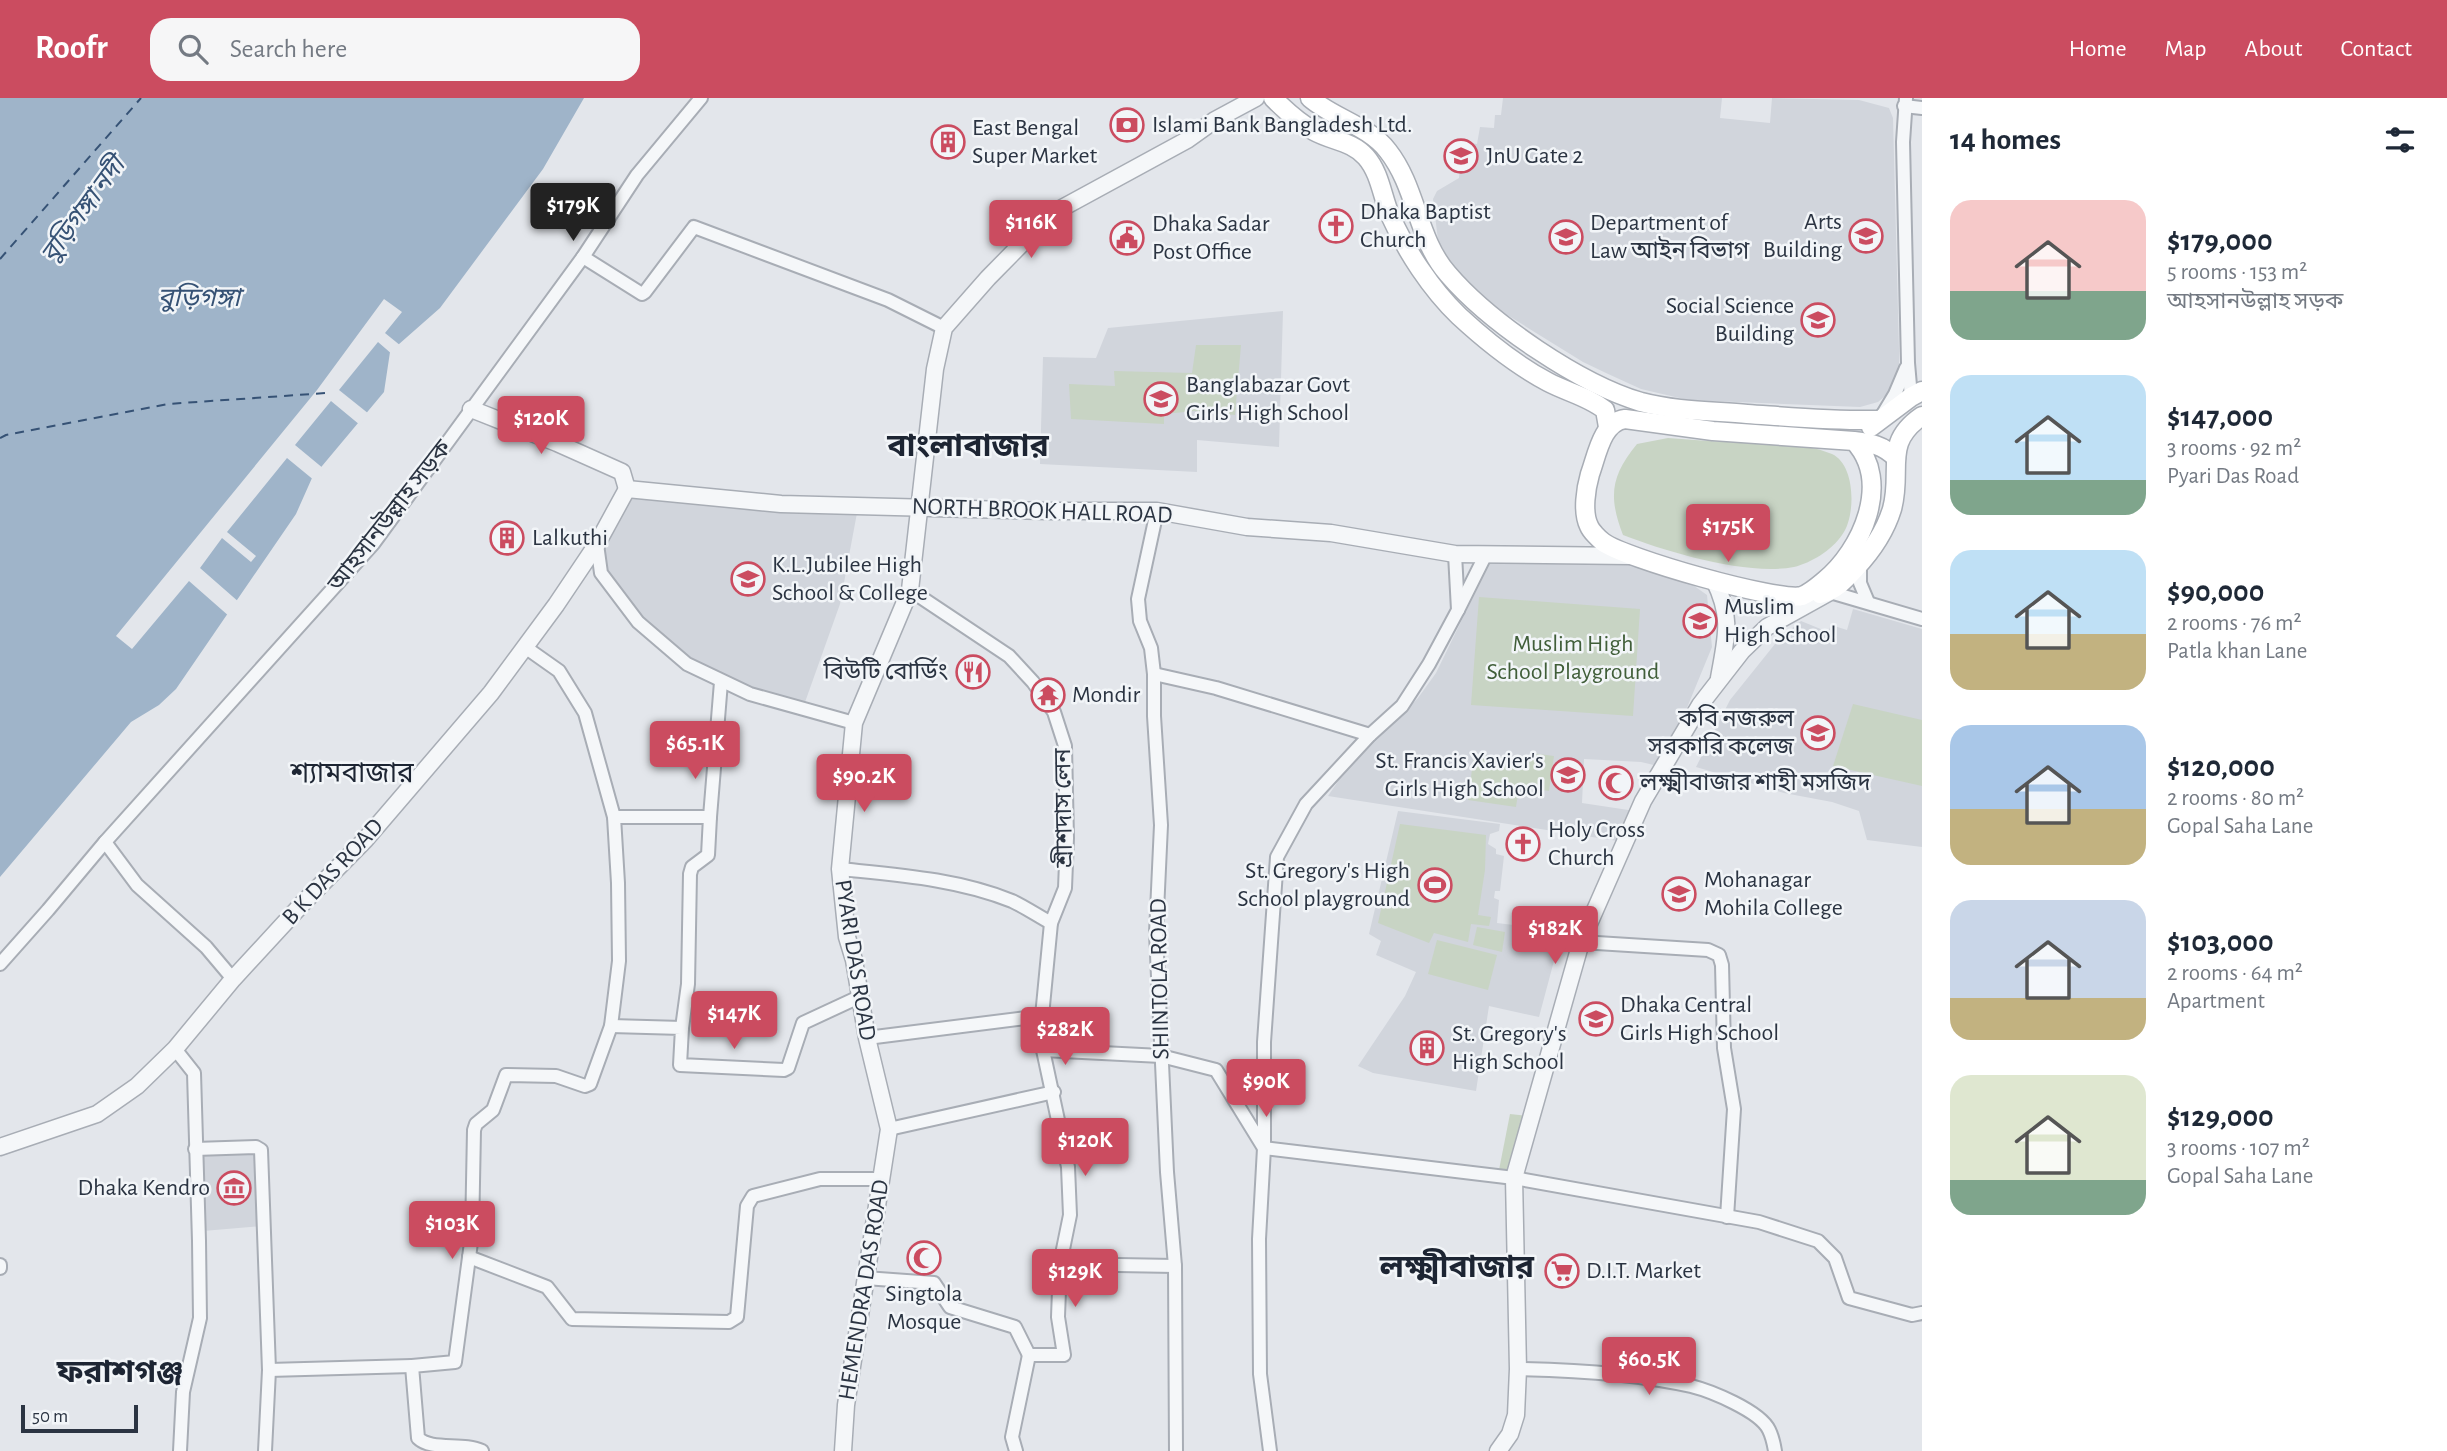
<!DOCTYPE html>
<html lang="en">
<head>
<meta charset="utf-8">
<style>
  :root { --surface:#fff; --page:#f6f6f7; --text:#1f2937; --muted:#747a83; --accent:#cb4c60 }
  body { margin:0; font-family:"Alegreya Sans","Noto Sans Bengali",sans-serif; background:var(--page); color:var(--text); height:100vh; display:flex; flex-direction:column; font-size:26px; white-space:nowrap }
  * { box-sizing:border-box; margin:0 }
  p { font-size:23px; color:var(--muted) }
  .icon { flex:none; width:38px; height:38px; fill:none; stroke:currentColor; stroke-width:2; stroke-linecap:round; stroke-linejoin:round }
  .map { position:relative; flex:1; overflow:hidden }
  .details { display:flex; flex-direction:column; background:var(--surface); width:525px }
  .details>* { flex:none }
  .scale { position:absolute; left:21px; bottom:18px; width:117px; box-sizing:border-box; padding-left:7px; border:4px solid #2b3442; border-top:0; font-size:19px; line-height:24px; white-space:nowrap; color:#2b3442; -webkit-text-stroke:5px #f2f5f8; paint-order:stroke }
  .price { position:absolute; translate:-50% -60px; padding:0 16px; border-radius:7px; background:var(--accent); color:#fff; font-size:23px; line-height:46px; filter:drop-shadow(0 2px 4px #0008) }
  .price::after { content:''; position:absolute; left:50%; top:42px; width:21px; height:16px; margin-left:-10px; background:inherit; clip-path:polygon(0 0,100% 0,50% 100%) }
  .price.current { background:#222; color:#fff }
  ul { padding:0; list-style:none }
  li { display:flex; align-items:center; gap:21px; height:175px; padding:0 28px }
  li span { display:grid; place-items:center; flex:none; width:196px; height:140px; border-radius:21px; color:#555 }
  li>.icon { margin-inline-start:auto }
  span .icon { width:84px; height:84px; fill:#fffc; stroke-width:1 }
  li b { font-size:30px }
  h2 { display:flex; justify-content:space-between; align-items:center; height:84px; padding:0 28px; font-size:30px }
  header { display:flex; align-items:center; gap:42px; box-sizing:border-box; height:98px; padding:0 35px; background:var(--accent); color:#fff }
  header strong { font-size:33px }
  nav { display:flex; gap:38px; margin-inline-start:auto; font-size:24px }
  .search { width:490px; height:63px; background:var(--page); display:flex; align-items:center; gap:18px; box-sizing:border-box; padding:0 24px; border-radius:21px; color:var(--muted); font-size:26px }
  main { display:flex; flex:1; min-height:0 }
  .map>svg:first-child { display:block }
</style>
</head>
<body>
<header>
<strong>Roofr</strong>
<div class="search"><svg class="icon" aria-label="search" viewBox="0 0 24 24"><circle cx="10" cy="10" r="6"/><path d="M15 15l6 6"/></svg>Search here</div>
<nav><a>Home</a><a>Map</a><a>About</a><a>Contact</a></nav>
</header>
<main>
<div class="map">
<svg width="1922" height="1353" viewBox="0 0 1922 1353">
  <rect width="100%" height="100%" fill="#e3e6eb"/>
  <g fill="#d1d5dc">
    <path d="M1503,0H1722L1720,20L1770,25L1772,0L1859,2L1889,10L1893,20L1899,252V274L1890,294L1878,304L1860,309L1688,302L1641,291L1606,275L1583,264L1496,210L1452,167L1438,142L1433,101L1437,93L1459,80L1462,44L1477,46L1480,29L1494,30L1495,17H1501Z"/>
    <path d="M1283,213L1279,349L1197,342V374L1040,366L1043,259L1096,260L1108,230Z"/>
    <path d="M627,391L857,415L840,506L804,607L721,584L638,524L601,475L597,446Z"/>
    <path d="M1490,464L1627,465L1680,478L1707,497L1712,549L1679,629L1671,640L1658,668L1641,664L1584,661L1582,705L1635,713L1618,743L1328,698L1343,676L1418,600L1436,575Z"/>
    <path d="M1853,511L1922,531V749L1867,742L1859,713L1832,704L1784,695L1696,669L1730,602L1779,541L1801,523L1828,534L1831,527L1847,532Z"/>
    <path d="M1398,713L1500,726L1499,733L1490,736L1488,746L1496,751V756L1504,758L1500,793H1495L1494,800L1499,802L1497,825L1562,833L1539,919L1489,908L1476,993L1373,975L1358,968L1405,898L1416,874L1376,857L1381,843L1369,836Z"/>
    <path d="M200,1055H258L263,1128L203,1133Z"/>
  </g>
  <g fill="#c8d4c4">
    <path d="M1196,247H1241L1235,317L1195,313L1164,316V326L1071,321L1069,286L1115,288L1114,273L1192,275Z"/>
    <path d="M1668,340C1695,342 1721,344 1748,345C1775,346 1806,345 1832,356C1856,367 1856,419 1842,437C1832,452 1811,465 1794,469C1747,478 1667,454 1623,437C1608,398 1611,378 1637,346Z"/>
    <path d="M1479,499L1640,511L1633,618L1471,607Z"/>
    <path d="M1853,606L1922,622V688L1833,668Z"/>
    <path d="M1531,655L1554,658L1549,693L1519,689L1516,709L1468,702L1474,656L1529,663Z"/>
    <path d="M1400,726L1486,737L1485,772L1478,817L1491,819L1489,828L1471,826L1468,844L1434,835L1429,845L1378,825Z"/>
    <path d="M1477,829L1505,834L1502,854L1473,847Z"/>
    <path d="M1437,842L1497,857L1488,892L1428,876Z"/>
    <path d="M1510,1016L1528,1018L1513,1075L1498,1077Z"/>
  </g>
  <path fill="#9fb4c9" d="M0,0H584L543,71L440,210L390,254L384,294L312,380L296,416L176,591L159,607L131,624L0,779Z"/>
  <path fill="#e3e6eb" d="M384,201L402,214L385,235L401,248L393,257L378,244L339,292L369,316L360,327L331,303L295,347L324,371L315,383L287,360L227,434L256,458L251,464L222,440L200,470L240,505L230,519L189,483L132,551L116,538L317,292Z"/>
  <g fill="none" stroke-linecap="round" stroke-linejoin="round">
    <g stroke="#365275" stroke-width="2" stroke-dasharray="9 7" stroke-linecap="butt">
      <path d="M0,161L141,0"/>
      <path d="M0,340L6,337L168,306L326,295"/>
    </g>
    <defs>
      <g id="minor">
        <path d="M1906,0L1903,44L1908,265L1911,299"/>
        <path d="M1904,8L1922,10"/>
        <path d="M583,159L642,196L645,194L694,129L888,202L944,230"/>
        <path d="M1883,316L1895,296L1906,270"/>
        <path d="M1157,413L1138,501L1140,523L1151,550L1154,576V618L1161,727L1156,835L1167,1074L1175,1168L1176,1353"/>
        <path d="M597,446L601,475L638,524L687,566L750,596L854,625"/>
        <path d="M1860,466V485L1868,504"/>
        <path d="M910,492L1009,558L1033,584L1054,614L1065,648L1067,740L1065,790L1051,825L1042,918L1043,952L1068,1069L1070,1117L1060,1166L1058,1219L1064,1257H1029"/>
        <path d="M1830,494L1922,521"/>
        <path d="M1458,512L1485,458"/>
        <path d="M1154,576L1216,590L1370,637"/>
        <path d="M614,719H710L721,584"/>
        <path d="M105,744L137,787L206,849L233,881"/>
        <path d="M840,771C898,777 958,781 1012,803C1025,809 1038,818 1051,825"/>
        <path d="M1581,844L1708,852L1719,857L1722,867L1724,950L1734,1011L1727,1119"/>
        <path d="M0,866L48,812L105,744L373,446L583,159L637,77L701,0"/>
        <path d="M611,928L682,930L680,967L784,972L788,970L803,925L859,899"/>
        <path d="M682,930L688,886L690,776L692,769L708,757L710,719"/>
        <path d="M867,940L1042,918"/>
        <path d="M175,951L194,975L199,1143L200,1220L183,1294L180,1353"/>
        <path d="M1043,952L1161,958L1216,972L1264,1050L1514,1080L1759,1124L1818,1143L1835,1160L1849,1200L1912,1217L1922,1215"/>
        <path d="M889,1031L1054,994"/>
        <path d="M195,1051L256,1049L261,1052L269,1272L265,1353"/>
        <path d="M469,1159L547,1189L572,1221L729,1224L737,1219L747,1108L753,1098L820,1081H881"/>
        <path d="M1060,1166L1175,1168"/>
        <path d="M0,1167V1170"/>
        <path d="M865,1180L934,1185L950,1209L1015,1229L1029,1257"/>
        <path d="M1518,1271C1571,1272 1639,1276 1691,1288C1711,1293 1760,1313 1769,1332C1772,1338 1774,1347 1775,1353"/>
        <path d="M269,1272L412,1268"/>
        <path d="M482,1353C463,1344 431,1353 418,1340L412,1268L455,1264L472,1137L474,1032L476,1026L493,1012L506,977L556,978L585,988L590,986L611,928L619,863L618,785L614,719L585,615L559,573L525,549"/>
        <path d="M1016,1353L1012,1339L1029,1257"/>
        <path d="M1270,1353L1260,1276L1259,1141L1264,1050V944L1277,759L1306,706L1370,637L1402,608L1429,566L1458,512L1455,456"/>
      </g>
      <g id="tertiary">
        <path d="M471,311L557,345L622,374L627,391"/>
        <path d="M627,391L781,406L1048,413H1157L1247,429L1331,435L1455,456L1630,458"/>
        <path d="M1714,482C1733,520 1726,540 1719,580"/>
        <path d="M0,1049L97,1016L137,988L175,951L233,881L303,805L365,742L491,595L556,507L597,446L627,391"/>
        <path d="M843,1353L846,1307L889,1031L867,940L854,862L847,839L840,771L854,625L910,492L935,271L944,230L988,180L1051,116L1187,42L1215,22L1256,0"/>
        <path d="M1498,1353L1510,1336L1516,1317L1518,1271L1514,1080L1581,844L1643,703L1700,607L1742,553L1767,529L1830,494"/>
      </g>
      <g id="secondary">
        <path d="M1273,0C1285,12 1299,25 1314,33C1332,43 1352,43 1366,59C1380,75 1382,98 1390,117C1406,153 1431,191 1459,218C1486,243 1516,267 1548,284C1567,294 1589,299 1605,312L1608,329"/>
        <path d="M1310,0C1333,20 1369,28 1388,53C1417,90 1417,141 1448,176C1490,225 1580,286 1641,304C1675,313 1712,313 1747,316C1791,319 1835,323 1879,322"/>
        <path d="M1871,329L1911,299L1922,293"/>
        <path d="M1854,343C1892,384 1862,452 1824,483C1818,488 1810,495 1802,498C1778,504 1624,460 1603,444C1599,441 1591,433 1589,428C1582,414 1586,390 1590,376C1597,357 1602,324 1625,321L1713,333L1854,343C1871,345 1883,347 1896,360"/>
        <path d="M1820,496C1835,493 1845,482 1855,471C1871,454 1885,434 1892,411C1903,372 1882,345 1922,318"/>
      </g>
    </defs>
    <use href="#minor" stroke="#a8adb5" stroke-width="16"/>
    <use href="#tertiary" stroke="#a8adb5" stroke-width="19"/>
    <use href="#secondary" stroke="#a8adb5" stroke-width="21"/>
    <use href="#minor" stroke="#f5f7f9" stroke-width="12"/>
    <use href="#tertiary" stroke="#f5f7f9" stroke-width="16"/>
    <use href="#secondary" stroke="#fff" stroke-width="18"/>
  </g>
  <defs>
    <symbol id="bank-ring" viewBox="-11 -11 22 22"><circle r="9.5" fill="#f2f5f8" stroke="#cb4c60" stroke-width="1.5"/><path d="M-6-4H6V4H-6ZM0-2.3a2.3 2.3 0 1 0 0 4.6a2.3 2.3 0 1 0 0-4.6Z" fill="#cb4c60"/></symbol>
    <symbol id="building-ring" viewBox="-11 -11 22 22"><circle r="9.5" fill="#f2f5f8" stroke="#cb4c60" stroke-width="1.5"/><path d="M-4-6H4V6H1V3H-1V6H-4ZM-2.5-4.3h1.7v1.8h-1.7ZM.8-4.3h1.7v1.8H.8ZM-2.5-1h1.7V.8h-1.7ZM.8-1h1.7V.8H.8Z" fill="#cb4c60"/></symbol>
    <symbol id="university-ring" viewBox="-11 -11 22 22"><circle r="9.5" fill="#f2f5f8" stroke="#cb4c60" stroke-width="1.5"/><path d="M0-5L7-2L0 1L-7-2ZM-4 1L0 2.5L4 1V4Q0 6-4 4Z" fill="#cb4c60"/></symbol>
    <symbol id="church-ring" viewBox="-11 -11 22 22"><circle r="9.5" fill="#f2f5f8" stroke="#cb4c60" stroke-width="1.5"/><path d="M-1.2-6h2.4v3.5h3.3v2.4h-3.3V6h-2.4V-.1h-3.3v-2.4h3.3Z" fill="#cb4c60"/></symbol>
    <symbol id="civic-ring" viewBox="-11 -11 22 22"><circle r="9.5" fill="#f2f5f8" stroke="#cb4c60" stroke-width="1.5"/><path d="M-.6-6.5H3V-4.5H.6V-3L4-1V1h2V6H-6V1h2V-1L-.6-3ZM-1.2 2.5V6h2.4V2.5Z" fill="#cb4c60"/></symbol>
    <symbol id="school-ring" viewBox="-11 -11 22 22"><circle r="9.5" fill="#f2f5f8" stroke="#cb4c60" stroke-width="1.5"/><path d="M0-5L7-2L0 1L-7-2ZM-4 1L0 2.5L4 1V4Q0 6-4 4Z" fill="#cb4c60"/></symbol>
    <symbol id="restaurant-ring" viewBox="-11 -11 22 22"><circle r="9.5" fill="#f2f5f8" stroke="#cb4c60" stroke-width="1.5"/><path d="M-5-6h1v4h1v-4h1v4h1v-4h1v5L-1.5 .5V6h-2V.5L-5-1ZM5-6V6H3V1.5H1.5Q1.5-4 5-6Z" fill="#cb4c60"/></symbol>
    <symbol id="temple-ring" viewBox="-11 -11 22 22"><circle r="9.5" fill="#f2f5f8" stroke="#cb4c60" stroke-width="1.5"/><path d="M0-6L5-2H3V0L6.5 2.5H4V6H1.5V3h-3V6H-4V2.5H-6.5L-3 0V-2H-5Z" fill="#cb4c60"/></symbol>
    <symbol id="mosque-ring" viewBox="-11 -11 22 22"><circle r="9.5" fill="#f2f5f8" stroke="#cb4c60" stroke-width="1.5"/><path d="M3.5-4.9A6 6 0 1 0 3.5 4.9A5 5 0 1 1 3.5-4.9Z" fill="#cb4c60"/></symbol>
    <symbol id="stadium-ring" viewBox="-11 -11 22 22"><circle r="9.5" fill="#f2f5f8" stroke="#cb4c60" stroke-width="1.5"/><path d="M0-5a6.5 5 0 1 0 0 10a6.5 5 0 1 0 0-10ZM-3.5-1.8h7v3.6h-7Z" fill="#cb4c60"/></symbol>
    <symbol id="museum-ring" viewBox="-11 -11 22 22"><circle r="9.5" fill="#f2f5f8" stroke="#cb4c60" stroke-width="1.5"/><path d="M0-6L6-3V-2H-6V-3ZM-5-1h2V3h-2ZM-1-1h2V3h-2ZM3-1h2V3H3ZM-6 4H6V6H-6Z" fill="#cb4c60"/></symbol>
    <symbol id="supermarket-ring" viewBox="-11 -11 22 22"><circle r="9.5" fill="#f2f5f8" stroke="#cb4c60" stroke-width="1.5"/><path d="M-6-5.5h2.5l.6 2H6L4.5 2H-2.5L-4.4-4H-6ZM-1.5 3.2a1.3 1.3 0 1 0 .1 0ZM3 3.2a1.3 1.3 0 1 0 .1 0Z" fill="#cb4c60"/></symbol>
  </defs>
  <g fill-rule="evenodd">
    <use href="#bank-ring" x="1108" y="8" width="38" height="38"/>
    <use href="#building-ring" x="929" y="25" width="38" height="38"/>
    <use href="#university-ring" x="1442" y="39" width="38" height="38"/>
    <use href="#church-ring" x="1317" y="109" width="38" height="38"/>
    <use href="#university-ring" x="1847" y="119" width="38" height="38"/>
    <use href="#university-ring" x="1547" y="120" width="38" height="38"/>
    <use href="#civic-ring" x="1108" y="121" width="38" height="38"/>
    <use href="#university-ring" x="1799" y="203" width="38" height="38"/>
    <use href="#school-ring" x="1142" y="282" width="38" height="38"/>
    <use href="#building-ring" x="488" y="421" width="38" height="38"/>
    <use href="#school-ring" x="729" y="462" width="38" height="38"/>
    <use href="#school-ring" x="1681" y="504" width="38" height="38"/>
    <use href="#restaurant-ring" x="954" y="555" width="38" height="38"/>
    <use href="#temple-ring" x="1029" y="578" width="38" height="38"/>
    <use href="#university-ring" x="1799" y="616" width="38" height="38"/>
    <use href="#school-ring" x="1549" y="658" width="38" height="38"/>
    <use href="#mosque-ring" x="1597" y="666" width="38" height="38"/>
    <use href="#church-ring" x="1504" y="727" width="38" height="38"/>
    <use href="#stadium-ring" x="1416" y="768" width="38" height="38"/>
    <use href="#university-ring" x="1660" y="777" width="38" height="38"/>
    <use href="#school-ring" x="1577" y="902" width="38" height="38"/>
    <use href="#building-ring" x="1408" y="931" width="38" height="38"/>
    <use href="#museum-ring" x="215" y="1071" width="38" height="38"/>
    <use href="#mosque-ring" x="905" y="1141" width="38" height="38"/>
    <use href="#supermarket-ring" x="1543" y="1154" width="38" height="38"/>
  </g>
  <g text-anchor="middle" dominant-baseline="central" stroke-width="5" stroke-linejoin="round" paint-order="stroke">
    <g font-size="24" fill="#2b3442" stroke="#f2f5f8" text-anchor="start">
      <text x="1152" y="27">Islami Bank Bangladesh Ltd.</text>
      <text x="972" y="30">East Bengal<tspan x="972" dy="28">Super Market</tspan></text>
      <text x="1486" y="58">JnU Gate 2</text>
      <text x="1360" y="114">Dhaka Baptist<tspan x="1360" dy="28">Church</tspan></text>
      <text x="1842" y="124" text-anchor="end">Arts<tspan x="1842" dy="28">Building</tspan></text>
      <text x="1590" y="125">Department of<tspan x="1590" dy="28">Law আইন বিভাগ</tspan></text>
      <text x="1152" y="126">Dhaka Sadar<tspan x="1152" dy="28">Post Office</tspan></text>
      <text x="1794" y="208" text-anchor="end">Social Science<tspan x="1794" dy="28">Building</tspan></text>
      <text x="1186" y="287">Banglabazar Govt<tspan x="1186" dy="28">Girls' High School</tspan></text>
      <text x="532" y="440">Lalkuthi</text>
      <text x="772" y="467">K.L.Jubilee High<tspan x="772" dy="28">School &amp; College</tspan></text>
      <text x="1724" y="509">Muslim<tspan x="1724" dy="28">High School</tspan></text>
      <text x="948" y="574" text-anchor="end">বিউটি বোর্ডিং</text>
      <text x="1072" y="597">Mondir</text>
      <text x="1794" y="621" text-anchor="end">কবি নজরুল<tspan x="1794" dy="28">সরকারি কলেজ</tspan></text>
      <text x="1544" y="663" text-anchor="end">St. Francis Xavier's<tspan x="1544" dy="28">Girls High School</tspan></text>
      <text x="1640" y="685">লক্ষ্মীবাজার শাহী মসজিদ</text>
      <text x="1548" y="732">Holy Cross<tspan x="1548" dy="28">Church</tspan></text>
      <text x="1410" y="773" text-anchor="end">St. Gregory's High<tspan x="1410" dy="28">School playground</tspan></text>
      <text x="1704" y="782">Mohanagar<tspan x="1704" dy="28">Mohila College</tspan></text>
      <text x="1620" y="907">Dhaka Central<tspan x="1620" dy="28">Girls High School</tspan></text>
      <text x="1452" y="936">St. Gregory's<tspan x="1452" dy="28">High School</tspan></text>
      <text x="210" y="1090" text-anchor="end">Dhaka Kendro</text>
      <text x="1586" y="1173">D.I.T. Market</text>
      <text x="924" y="1196" text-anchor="middle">Singtola<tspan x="924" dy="28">Mosque</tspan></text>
    </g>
    <g font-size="24" fill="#2b3442" stroke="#f2f5f8">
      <text transform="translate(1042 413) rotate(2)">NORTH BROOK HALL ROAD</text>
      <text transform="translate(390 418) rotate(-52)">আহসানউল্লাহ সড়ক</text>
      <text transform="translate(1064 710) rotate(-91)">শ্রীশদাস লেন</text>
      <text transform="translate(333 774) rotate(-47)">B K DAS ROAD</text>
      <text transform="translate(855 862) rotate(81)">PYARI DAS ROAD</text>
      <text transform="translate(1160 881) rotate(-91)">SHINTOLA ROAD</text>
      <text transform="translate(864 1192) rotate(-81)">HEMENDRA DAS ROAD</text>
    </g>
    <g font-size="24" fill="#405e39" stroke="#f2f5f8">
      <text x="1573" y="546">Muslim High<tspan x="1573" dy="28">School Playground</tspan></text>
    </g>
    <g font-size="26" font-style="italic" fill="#365275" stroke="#f2f5f8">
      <text transform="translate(83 112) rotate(-54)">বুড়িগঙ্গা নদী</text>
      <text x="199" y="200">বুড়িগঙ্গা</text>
    </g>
    <g font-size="28" fill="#1d2533" stroke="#f2f5f8">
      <text x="352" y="676">শ্যামবাজার</text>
    </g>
    <g font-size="32" font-weight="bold" fill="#1d2533" stroke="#f2f5f8">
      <text x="968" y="348">বাংলাবাজার</text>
      <text x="1457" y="1169">লক্ষ্মীবাজার</text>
      <text x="120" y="1274">ফরাশগঞ্জ</text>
    </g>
  </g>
</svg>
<div class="scale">50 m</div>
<b class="price current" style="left:573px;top:145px">$179K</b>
<b class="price" style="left:1031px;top:162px">$116K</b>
<b class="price" style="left:541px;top:358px">$120K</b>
<b class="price" style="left:1728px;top:466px">$175K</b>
<b class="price" style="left:695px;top:683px">$65.1K</b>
<b class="price" style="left:864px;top:716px">$90.2K</b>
<b class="price" style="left:1555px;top:868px">$182K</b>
<b class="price" style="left:734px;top:953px">$147K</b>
<b class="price" style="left:1065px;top:969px">$282K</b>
<b class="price" style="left:1266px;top:1021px">$90K</b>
<b class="price" style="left:1085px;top:1080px">$120K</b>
<b class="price" style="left:452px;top:1163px">$103K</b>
<b class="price" style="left:1075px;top:1211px">$129K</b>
<b class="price" style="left:1649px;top:1299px">$60.5K</b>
</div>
<section class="details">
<h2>14 homes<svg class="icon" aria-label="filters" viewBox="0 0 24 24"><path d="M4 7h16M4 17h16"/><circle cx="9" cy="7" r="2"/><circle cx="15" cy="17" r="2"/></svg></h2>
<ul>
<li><span style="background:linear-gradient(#f6c9c9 65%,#7fa58c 0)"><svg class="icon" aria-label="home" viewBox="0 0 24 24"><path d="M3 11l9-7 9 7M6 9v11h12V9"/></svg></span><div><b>$179,000</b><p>5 rooms · 153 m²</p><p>আহসানউল্লাহ সড়ক</p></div></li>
<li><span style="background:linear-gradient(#bfe0f5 75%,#7fa58c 0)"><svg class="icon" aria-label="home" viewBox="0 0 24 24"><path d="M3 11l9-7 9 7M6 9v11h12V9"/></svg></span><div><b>$147,000</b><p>3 rooms · 92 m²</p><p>Pyari Das Road</p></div></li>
<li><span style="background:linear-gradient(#bfe0f5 60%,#c2b280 0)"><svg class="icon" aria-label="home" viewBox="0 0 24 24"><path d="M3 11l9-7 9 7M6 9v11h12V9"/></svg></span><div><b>$90,000</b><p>2 rooms · 76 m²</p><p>Patla khan Lane</p></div></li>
<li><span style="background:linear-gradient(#a9c7e8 60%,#c2b280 0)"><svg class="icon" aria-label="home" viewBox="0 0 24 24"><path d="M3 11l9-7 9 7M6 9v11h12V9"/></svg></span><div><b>$120,000</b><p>2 rooms · 80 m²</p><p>Gopal Saha Lane</p></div></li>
<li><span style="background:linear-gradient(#c9d6e8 70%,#c2b280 0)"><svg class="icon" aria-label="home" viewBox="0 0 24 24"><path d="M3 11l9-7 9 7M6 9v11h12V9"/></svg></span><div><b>$103,000</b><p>2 rooms · 64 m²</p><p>Apartment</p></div></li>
<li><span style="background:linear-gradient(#dfe7d0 75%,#7fa58c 0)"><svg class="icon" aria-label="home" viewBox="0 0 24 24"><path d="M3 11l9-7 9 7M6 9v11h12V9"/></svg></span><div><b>$129,000</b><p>3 rooms · 107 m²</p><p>Gopal Saha Lane</p></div></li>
</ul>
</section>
</main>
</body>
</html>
